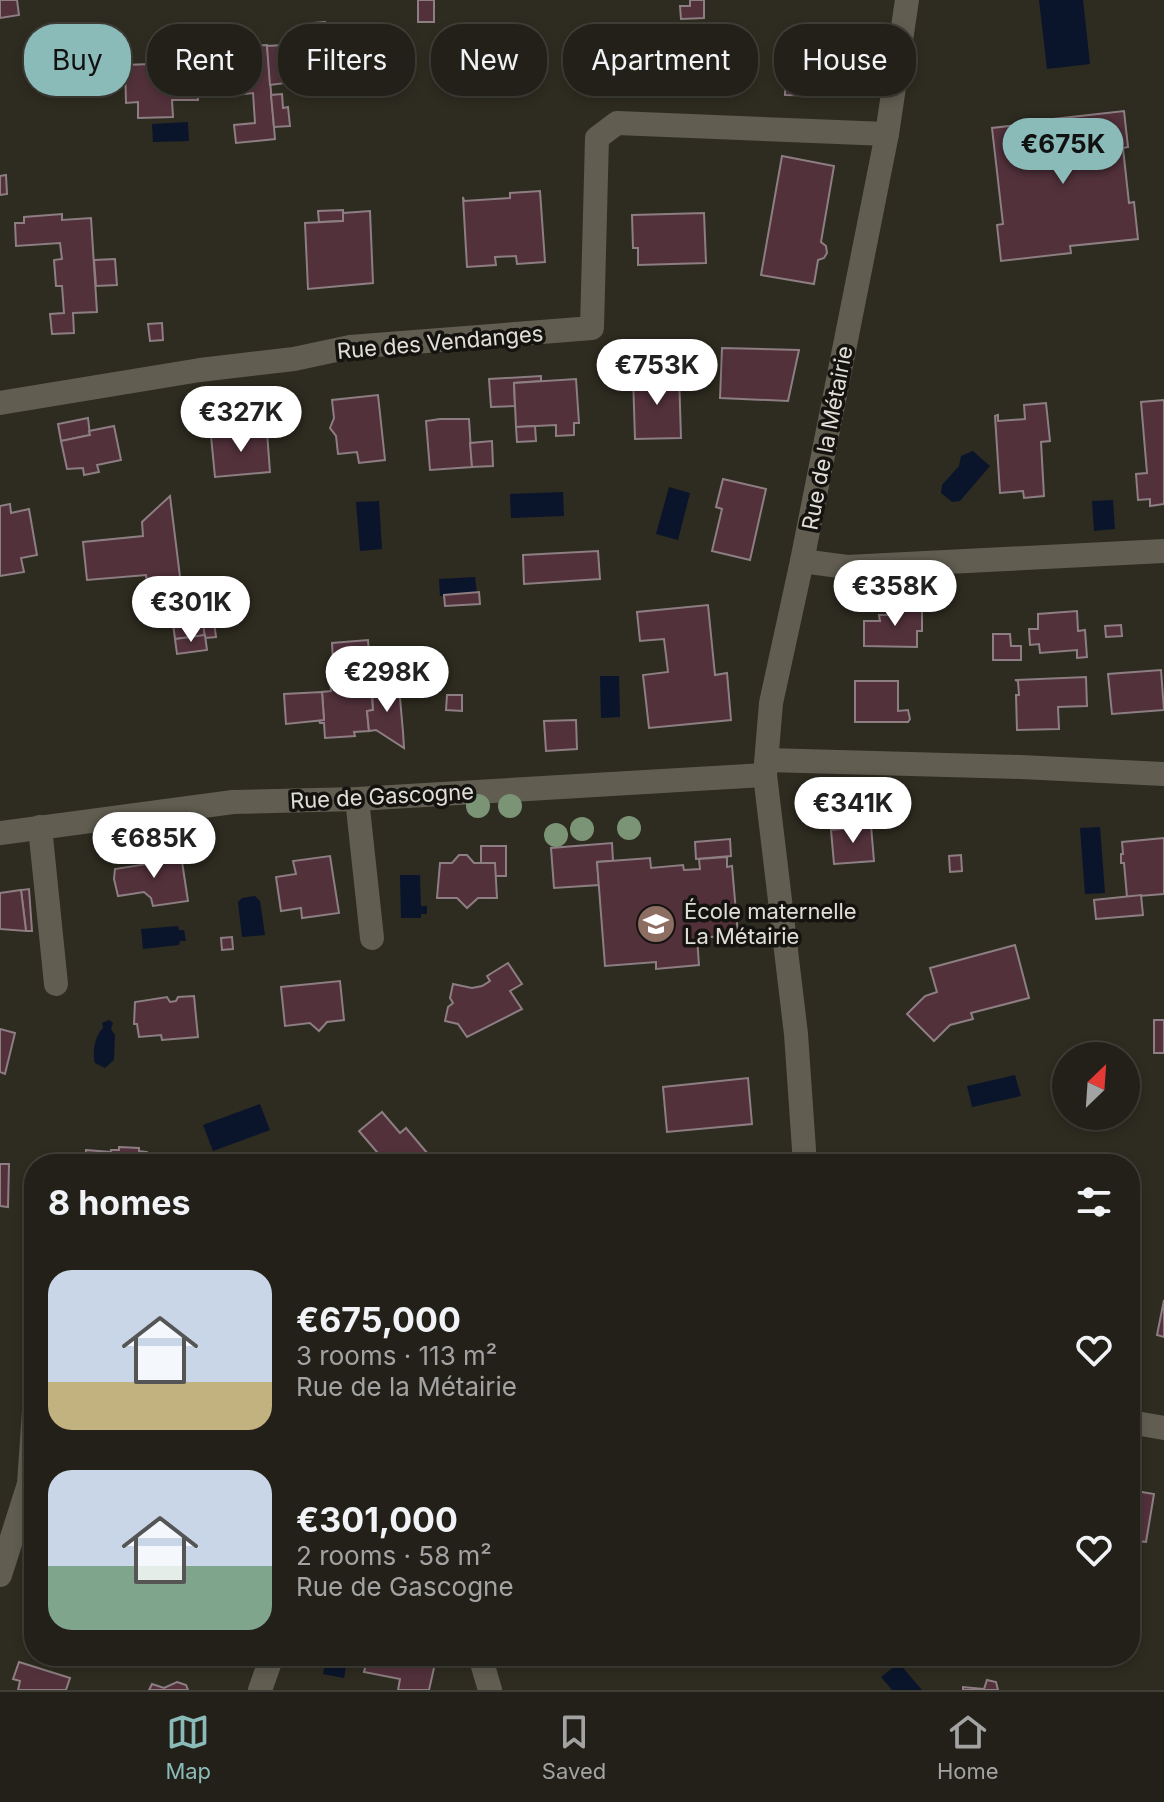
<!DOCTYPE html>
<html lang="en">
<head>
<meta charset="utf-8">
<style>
  :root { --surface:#222018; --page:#2e2d25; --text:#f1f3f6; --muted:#a2a3a2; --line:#3f3e37; --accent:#8bbbb9 }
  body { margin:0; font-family:Inter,sans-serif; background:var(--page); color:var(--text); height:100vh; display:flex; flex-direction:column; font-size:30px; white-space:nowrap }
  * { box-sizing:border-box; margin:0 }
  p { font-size:26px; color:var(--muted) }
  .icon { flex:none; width:44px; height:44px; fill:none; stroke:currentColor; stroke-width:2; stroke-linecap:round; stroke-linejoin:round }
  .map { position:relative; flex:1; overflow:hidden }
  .details { position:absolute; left:24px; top:1154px; width:1116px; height:512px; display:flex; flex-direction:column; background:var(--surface); border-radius:32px; box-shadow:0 4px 12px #0003,0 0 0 2px var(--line) }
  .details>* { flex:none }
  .banner { position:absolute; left:24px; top:24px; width:1116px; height:72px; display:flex; gap:16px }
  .needle { width:52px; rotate:25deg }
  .controls { position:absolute; left:1052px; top:1042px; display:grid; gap:16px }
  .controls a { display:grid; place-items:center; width:88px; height:88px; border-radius:50%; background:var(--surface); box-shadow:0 4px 12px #0003,0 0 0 2px var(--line); font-size:40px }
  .price { position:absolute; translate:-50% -68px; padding:0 18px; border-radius:28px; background:#fff; color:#222; font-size:26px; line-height:52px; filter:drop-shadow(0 2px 4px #0008) }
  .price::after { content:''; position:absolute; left:50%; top:48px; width:24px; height:18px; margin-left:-12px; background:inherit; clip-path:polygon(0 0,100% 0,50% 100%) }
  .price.on { background:var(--accent); color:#111 }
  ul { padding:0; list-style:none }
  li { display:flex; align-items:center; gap:24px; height:200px; padding:0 24px }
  li span { display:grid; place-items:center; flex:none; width:224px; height:160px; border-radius:24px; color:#555 }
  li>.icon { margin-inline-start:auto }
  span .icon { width:96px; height:96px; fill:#fffc; stroke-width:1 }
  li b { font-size:34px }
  h2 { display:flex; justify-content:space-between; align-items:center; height:96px; padding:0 24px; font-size:34px }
  .chip { padding:0 28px; border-radius:32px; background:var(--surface); box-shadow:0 4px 12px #0003,0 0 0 2px var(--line); font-size:28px; line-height:72px }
  .chip.on { background:var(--accent); color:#111 }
  .dock { display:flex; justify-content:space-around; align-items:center; height:112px; border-top:2px solid var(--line); background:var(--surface); font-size:22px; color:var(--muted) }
  .dock a { display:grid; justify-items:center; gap:4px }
  .dock .on { color:var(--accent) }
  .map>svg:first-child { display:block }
</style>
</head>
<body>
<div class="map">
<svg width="1164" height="1690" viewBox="0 0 1164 1690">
  <rect width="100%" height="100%" fill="#2e2b20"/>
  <g fill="#0a152c">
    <path d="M1039,0H1083L1090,64L1047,69Z"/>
    <path d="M188,122L189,141L153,142L152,124Z"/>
    <path d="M973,451L990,466L960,501L952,502L941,493L942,485L959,466L961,456Z"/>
    <path d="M669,487L690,493L678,540L656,534Z"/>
    <path d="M563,492L564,516L511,518L510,494Z"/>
    <path d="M1113,500L1115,529L1094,531L1092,501Z"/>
    <path d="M379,501L382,549L360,551L356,502Z"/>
    <path d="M475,577L477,593L440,596L439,579Z"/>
    <path d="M600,676H619L620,717L601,718Z"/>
    <path d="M1100,827L1105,893L1085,894L1080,828Z"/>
    <path d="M420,875L421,906H427V914H421V918H401L400,875Z"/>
    <path d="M255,896L260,901L265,935L242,937L238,902L242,898Z"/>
    <path d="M178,926L179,930H184L186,941H180L179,945L143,949L141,929Z"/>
    <path d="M109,1020L113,1023L111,1029L115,1035L114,1060L105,1068L95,1063C92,1053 95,1035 103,1028L102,1023Z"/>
    <path d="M1015,1075L1021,1096L972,1107L967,1086Z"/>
    <path d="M260,1104L270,1130L213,1151L203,1125Z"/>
    <path d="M327,1656H348L344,1678L323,1674Z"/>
    <path d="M899,1663L922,1690H892L881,1677Z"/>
  </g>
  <g fill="#52313b" stroke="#8c7e82" stroke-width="2">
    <path d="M0,0H17L19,15L0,18Z"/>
    <rect x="418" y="0" width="16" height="22"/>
    <path d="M690,0H704V18L681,19L680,6H690Z"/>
    <path d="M325,22L326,31L314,32V23Z"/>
    <path d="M787,39L835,40L833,96L785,95Z"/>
    <path d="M267,45L275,139L236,143L234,125L255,123L253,93L237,95L234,70H240L239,59L249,58L248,46Z"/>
    <path d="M283,45L286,83L270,85L267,46Z"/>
    <path d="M196,58L198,100H172L173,117L138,118V102L126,103L125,65L150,64L151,68H157V60Z"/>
    <path d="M515,58V72L500,73L499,59Z"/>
    <path d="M341,65H356V78L342,79Z"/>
    <path d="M282,94L283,108L288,107L290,126L274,127L271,95Z"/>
    <path d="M1124,111L1128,147L1123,148L1129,203L1134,202L1138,239L1070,246L1071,253L1001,261L997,225L1003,224L992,128L1028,124V129L1055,126L1054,119Z"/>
    <path d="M782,156L834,166L821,242L826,246L827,253L824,258L818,260L814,284L761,275Z"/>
    <path d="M6,175L7,194L0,195V176Z"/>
    <path d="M540,191L545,262L517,264L516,256L495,257L496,265L467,267L463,197L464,201L510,198V193Z"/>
    <path d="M343,210V221L319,222L318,211Z"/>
    <path d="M370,211L373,283L308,289L305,223L343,221V213Z"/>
    <path d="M704,213L706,263L638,265V248H633L632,215Z"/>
    <path d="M62,214V220L91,218L97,312L73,313L74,333L52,334L50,314L64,313L62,286H56L54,260L62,259L60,243L16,246L15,223H24V217Z"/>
    <path d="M115,259L117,285L96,286L94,260Z"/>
    <path d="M162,323L163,340L150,341L148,324Z"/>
    <path d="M722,348L799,350L788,401L720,398Z"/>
    <path d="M655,375H679L681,438L635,439L633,376Z"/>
    <path d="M541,376V381L514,383L515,406L491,407L489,379Z"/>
    <path d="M576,379L579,423H574V435L556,436V425L516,427L514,383Z"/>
    <path d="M378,395L385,460L359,463L357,452L338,454L336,436L330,428L334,418L332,400Z"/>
    <path d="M1164,400V504L1150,506V499L1138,500L1136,474L1147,473L1141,402Z"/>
    <path d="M1046,403L1050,441L1041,442L1044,496L1024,498L1023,491L1000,493L995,416L998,415V421L1025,419L1024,405Z"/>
    <path d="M88,418L90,435L61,441L58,424Z"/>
    <path d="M440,419H469L472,467L430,470L426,421Z"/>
    <path d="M114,426L121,460L97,465L99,472L84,475L83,468L67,469L61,441L90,435L89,431Z"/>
    <path d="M535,426L536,441L517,442L516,427Z"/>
    <path d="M267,432L270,472L215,477L211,436Z"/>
    <path d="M492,441L493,466L472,467L470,443Z"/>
    <path d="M723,479L766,489L750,560L712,551L722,509L716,507Z"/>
    <path d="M170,496L181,585L148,589L146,575L87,580L83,542L143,536L142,522Z"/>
    <path d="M10,504L11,513L29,509L37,555L21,558L24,572L0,576V506Z"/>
    <path d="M598,551L600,579L524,584L523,555Z"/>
    <path d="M479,592L480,604L445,606L444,595Z"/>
    <path d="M903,604H922V631H917V647L864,646V621H880L879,615H892L891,605Z"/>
    <path d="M708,605L715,675L727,673L731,720L649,728L643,675L668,672L664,639L640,641L637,612Z"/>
    <path d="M1077,611L1078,631L1085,630L1087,657L1077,658V650L1040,653L1039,644L1030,645L1029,629H1038V614Z"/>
    <path d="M203,620L205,635L175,639L173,624Z"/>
    <path d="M214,621L216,637L205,638L203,623Z"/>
    <path d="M1121,625L1122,636L1106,637L1105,626Z"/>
    <path d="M993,634H1010L1011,646H1021V660H993Z"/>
    <path d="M205,635L207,650L177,654L175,639Z"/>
    <path d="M368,640L373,710L367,711L369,731L354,732L355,736L325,738L324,723H320L319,720H324L322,692L331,691L329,661H333L332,643Z"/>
    <path d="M1161,670L1164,710L1112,714L1108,674Z"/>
    <path d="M1086,677L1087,706L1058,707L1059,729L1017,730L1016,695H1019L1018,681L1015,680Z"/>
    <path d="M855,681H898V711L908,710L910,719L908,722H855Z"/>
    <path d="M399,687L403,732L404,748L376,730L369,731L367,711L373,710L372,689Z"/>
    <path d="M322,692L324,720L286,724L284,694Z"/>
    <path d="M447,695H462V711L446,710Z"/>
    <path d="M576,720L577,749L546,751L544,721Z"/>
    <path d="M871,826L874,861L834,864L831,830Z"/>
    <path d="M1164,838V894L1127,897L1124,863H1121V854H1123L1122,842Z"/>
    <path d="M730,839L731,856L696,859L695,842Z"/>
    <path d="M612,843L613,861L597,862L599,885L554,888L551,848Z"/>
    <path d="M481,846H506V876H495V863H481Z"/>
    <path d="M181,855L188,901L153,906L151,898L144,892L118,896L114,879L115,869L147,864L146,859Z"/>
    <path d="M459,855H467L474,863H495L497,898H478L467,908L457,898H437L440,863H452Z"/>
    <path d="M961,855L962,871L950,872L949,856Z"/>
    <path d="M330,856L339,913L302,918L301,908L281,911L276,877L296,874L293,861Z"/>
    <path d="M727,857V867L732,866L738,935L697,938L699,965L656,969V962L605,966L597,862L650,858L651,868L683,865L684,870L700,869L699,859Z"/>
    <path d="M29,889L32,931H26L21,890Z"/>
    <path d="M21,890L26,931L0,929V893Z"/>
    <path d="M1141,895L1143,915L1096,919L1094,900Z"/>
    <path d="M232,937L233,949L222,950L221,938Z"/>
    <path d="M1015,945L1029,998L971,1013L973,1019L950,1025L934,1041L907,1014L925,996L937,992L930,968Z"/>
    <path d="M508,963L522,984L510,991L522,1009L467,1037L458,1024L445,1021L448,1007L453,1003L450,998L453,984L472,988L482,986L490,981L487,976Z"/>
    <path d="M340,981L344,1020L327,1022L319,1031L310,1023L285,1026L281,987Z"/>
    <path d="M194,996L198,1037L162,1040L161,1035L139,1037L137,1024H134L135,1002L167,997L170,1002L176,1001L178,997Z"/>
    <rect x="1154" y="1020" width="10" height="33"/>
    <path d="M0,1029L15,1033L5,1074L0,1072Z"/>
    <path d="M748,1078L752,1124L667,1132L663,1087Z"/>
    <path d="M382,1112L400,1133L406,1128L428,1154L417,1164H363L377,1152L359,1131Z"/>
    <path d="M119,1147L139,1148V1151L147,1152L146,1164H110L111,1150H119Z"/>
    <path d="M86,1150L110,1152V1164H85Z"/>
    <path d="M0,1164H9L8,1207L0,1206Z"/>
    <path d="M1164,1300V1337L1157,1335Z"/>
    <path d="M1130,1490L1154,1494L1146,1542L1130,1540Z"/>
    <path d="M368,1656H420L436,1659L429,1690H398L400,1679L364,1672Z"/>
    <path d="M19,1662L70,1678L66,1690H18L20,1681L13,1679Z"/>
    <path d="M987,1680L996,1682L998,1690H963V1687L984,1689Z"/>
    <path d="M177,1682L186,1685L188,1690H149L152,1684L164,1688Z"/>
  </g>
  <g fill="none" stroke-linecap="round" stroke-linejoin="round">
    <g stroke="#615d51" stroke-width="24">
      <path d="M0,403L200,370L294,359L350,347L592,328L597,138L617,123L887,134"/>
      <path d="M802,561L847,567L1164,551"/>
      <path d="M767,760L1021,767L1164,774"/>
      <path d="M357,799L372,938"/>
      <path d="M40,827L56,984"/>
      <path d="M0,833L233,802L357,799L765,775"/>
      <path d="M805,1164L796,1034L765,775L771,703L802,561L887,134L907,0"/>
      <path d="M1130,1422L1164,1428"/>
      <path d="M0,1575L29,1484L34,1410"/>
      <path d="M480,1656L490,1690"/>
      <path d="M260,1690L272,1656"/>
    </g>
  </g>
  <g fill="#7a9475">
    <circle cx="478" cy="806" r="12"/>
    <circle cx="510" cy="806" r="12"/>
    <circle cx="629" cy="828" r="12"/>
    <circle cx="582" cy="829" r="12"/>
    <circle cx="556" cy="835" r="12"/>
  </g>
  <defs>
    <symbol id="school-disc" viewBox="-11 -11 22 22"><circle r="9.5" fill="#8d6e63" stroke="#15130f"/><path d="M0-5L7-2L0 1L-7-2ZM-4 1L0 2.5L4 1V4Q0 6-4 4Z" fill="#fff"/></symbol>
  </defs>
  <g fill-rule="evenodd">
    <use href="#school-disc" x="634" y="902" width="44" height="44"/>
  </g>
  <g text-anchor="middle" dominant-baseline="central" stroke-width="7" stroke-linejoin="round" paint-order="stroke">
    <g font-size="22" fill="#e0ded7" stroke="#15130f">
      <text transform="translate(440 342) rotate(-5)">Rue des Vendanges</text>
      <text transform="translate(827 438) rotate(-79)">Rue de la Métairie</text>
      <text transform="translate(382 796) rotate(-3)">Rue de Gascogne</text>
    </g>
    <g font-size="22" fill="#e0ded7" stroke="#15130f" text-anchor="start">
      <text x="684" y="911">École maternelle<tspan x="684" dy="25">La Métairie</tspan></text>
    </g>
  </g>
</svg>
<div class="controls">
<a><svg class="needle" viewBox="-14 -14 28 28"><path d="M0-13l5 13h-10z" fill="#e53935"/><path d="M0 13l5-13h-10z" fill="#a2a3a2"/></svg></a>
</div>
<b class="price on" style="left:1063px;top:186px">€675K</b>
<b class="price" style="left:657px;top:407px">€753K</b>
<b class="price" style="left:241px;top:454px">€327K</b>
<b class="price" style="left:895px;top:628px">€358K</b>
<b class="price" style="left:191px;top:644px">€301K</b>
<b class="price" style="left:387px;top:714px">€298K</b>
<b class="price" style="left:853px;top:845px">€341K</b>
<b class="price" style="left:154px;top:880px">€685K</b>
<div class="banner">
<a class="chip on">Buy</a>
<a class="chip">Rent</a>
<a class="chip">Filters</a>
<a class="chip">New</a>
<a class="chip">Apartment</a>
<a class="chip">House</a>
</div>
<section class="details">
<h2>8 homes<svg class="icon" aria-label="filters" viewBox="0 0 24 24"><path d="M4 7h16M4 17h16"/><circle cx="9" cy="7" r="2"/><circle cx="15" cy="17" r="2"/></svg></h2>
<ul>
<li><span style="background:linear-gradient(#c9d6e8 70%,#c2b280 0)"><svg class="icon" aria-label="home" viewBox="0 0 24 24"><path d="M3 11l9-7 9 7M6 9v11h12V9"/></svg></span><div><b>€675,000</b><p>3 rooms · 113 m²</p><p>Rue de la Métairie</p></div><svg class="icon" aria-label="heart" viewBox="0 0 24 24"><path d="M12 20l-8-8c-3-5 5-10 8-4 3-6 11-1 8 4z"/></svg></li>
<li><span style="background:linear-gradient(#c9d6e8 60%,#7fa58c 0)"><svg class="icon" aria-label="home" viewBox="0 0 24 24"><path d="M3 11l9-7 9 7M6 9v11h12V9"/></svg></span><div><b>€301,000</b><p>2 rooms · 58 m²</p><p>Rue de Gascogne</p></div><svg class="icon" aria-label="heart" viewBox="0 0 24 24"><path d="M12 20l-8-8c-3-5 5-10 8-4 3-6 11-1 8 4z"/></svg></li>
</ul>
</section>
</div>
<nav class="dock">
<a class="on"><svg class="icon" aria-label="map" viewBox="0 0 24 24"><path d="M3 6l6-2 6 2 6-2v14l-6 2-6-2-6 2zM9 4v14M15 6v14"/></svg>Map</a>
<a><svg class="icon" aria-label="saved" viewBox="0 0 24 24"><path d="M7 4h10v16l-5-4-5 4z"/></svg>Saved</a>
<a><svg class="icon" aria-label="home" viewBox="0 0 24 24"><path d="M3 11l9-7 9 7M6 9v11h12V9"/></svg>Home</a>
</nav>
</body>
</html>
